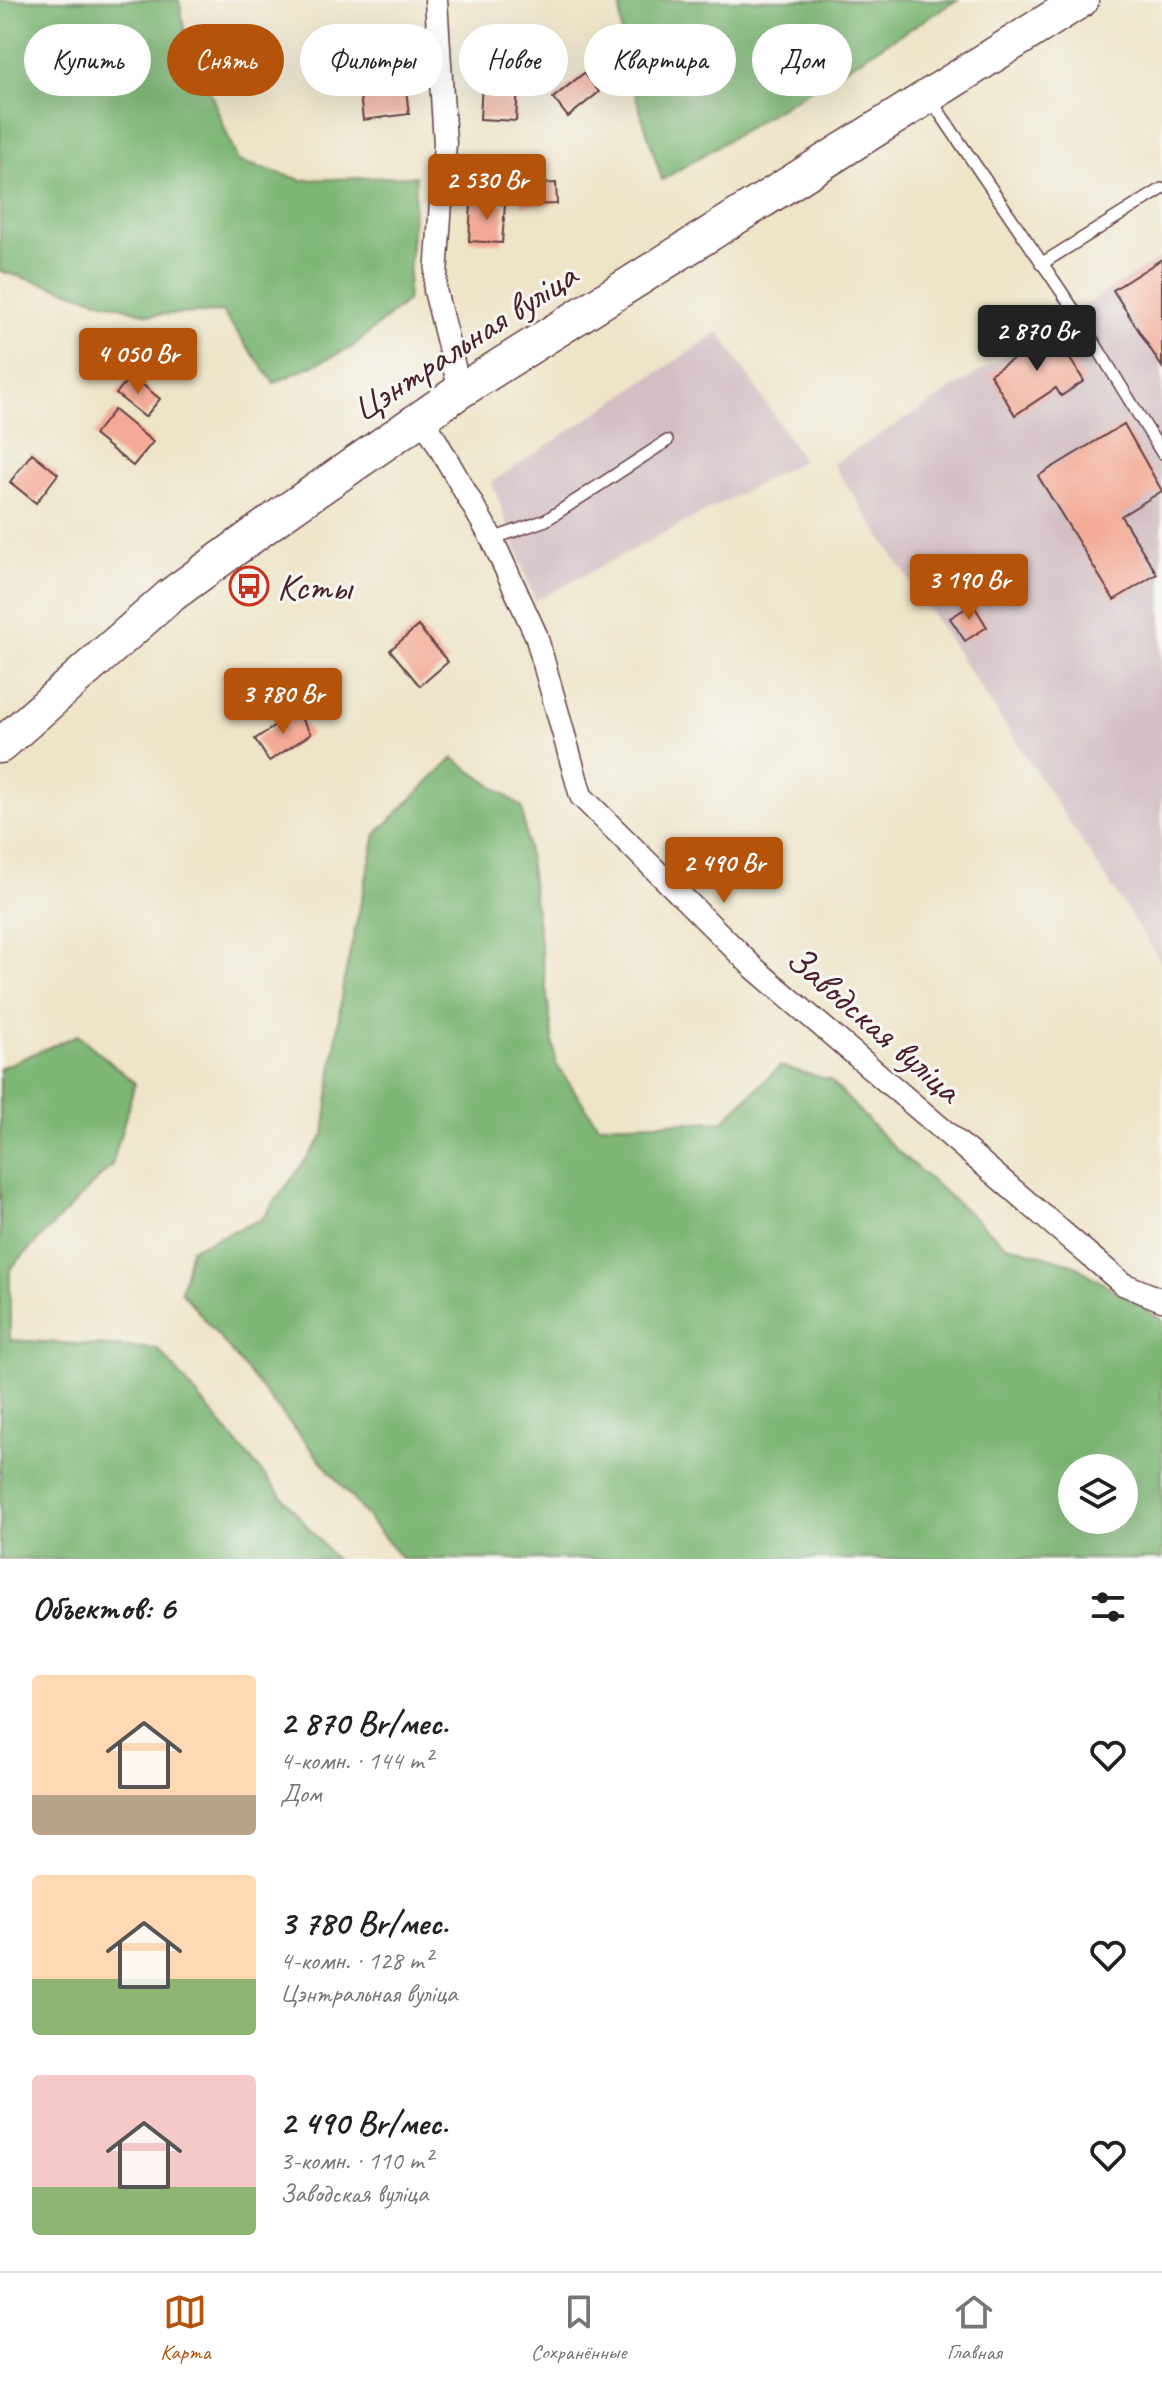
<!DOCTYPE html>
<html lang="ru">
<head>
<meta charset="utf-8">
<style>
  :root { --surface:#fff; --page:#f2f2f2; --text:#222; --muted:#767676; --line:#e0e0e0; --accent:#b45309 }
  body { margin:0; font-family:Caveat,sans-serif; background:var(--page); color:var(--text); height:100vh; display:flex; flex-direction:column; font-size:30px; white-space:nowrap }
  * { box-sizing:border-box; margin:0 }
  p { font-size:26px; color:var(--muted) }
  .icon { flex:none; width:44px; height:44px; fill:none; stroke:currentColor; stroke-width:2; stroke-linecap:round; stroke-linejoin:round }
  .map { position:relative; height:1559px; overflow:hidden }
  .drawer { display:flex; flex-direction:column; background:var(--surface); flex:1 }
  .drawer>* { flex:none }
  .top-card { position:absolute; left:24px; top:24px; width:1114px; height:72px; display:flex; gap:16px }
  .fabs { position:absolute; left:1058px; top:1454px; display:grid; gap:16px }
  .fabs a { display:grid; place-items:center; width:80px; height:80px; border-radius:50%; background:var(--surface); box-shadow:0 8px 32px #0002; font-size:40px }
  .price { position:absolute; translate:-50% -68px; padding:0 18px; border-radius:8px; background:var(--accent); color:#fff; font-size:26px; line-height:52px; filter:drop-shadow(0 2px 4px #0008) }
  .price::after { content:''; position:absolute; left:50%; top:48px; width:24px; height:18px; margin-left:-12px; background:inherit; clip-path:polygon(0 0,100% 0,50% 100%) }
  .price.active { background:#222; color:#fff }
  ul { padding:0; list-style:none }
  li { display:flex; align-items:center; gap:24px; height:200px; padding:0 32px }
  li span { display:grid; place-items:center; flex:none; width:224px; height:160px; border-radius:8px; color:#555 }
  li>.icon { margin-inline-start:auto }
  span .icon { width:96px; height:96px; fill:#fffc; stroke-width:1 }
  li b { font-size:34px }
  h2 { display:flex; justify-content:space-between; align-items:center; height:96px; padding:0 32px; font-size:34px }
  .tag { padding:0 28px; border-radius:36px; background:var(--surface); box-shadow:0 8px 32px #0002; font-size:28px; line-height:72px }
  .tag.active { background:var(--accent); color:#fff }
  .menu { display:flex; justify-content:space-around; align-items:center; height:112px; border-top:2px solid var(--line); background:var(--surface); font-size:22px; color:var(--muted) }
  .menu a { display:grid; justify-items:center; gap:4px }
  .menu .active { color:var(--accent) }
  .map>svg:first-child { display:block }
</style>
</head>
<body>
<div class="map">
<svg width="1162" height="1559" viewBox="0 0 1162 1559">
  <rect width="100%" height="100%" fill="#f6f6f2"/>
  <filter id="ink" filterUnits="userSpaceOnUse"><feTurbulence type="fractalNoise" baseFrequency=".0125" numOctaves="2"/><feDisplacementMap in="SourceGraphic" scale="16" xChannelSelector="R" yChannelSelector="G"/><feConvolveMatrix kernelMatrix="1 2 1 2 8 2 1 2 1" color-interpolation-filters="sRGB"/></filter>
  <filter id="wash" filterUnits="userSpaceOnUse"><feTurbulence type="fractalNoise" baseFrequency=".006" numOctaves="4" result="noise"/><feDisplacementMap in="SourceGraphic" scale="32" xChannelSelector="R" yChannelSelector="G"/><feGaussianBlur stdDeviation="1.8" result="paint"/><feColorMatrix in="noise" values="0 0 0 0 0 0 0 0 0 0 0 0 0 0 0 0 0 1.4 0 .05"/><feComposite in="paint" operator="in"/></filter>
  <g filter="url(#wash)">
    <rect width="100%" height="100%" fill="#eee4c8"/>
    <g fill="#d2bec3">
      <path d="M1162,257V963L833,464Z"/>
      <path d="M719,332L803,460L535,601L492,482Z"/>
    </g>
    <g fill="#7db674" stroke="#646a50" stroke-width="2" fill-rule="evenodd">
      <path d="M0,0H179L184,27L238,161L302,180L416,176L407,301L351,348L274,383L222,312L150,315L0,271Z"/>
      <path d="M620,0H957L662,180L622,52Z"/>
      <path d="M453,758L522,807L556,1064L598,1125L723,1121L780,1066L830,1080L894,1148L1004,1244L1072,1264L1162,1320V1559H402L181,1291L191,1249L262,1219L324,1135L343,984L376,834ZM1072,1468H1124V1520H1072Z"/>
      <path d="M78,1035L135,1083L112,1165L10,1269V1340L158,1349L335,1559H0V1068Z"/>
    </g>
    <g id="blocks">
      <g fill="#f3ab97">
        <path d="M389,73L390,83L405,82L409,114L363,120L358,77Z"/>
        <path d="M584,73L599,92L568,117L553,98Z"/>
        <path d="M482,82L518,84L516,121L480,119Z"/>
        <path d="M556,183L557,204L521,205L520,185Z"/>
        <path d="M471,202L505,204L502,243L469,241Z"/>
        <path d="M1162,259V367L1113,290Z"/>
        <path d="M1051,329L1084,381L1061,396L1056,388L1015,415L990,374L1030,348L1028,345Z"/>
        <path d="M131,375L160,399L145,417L116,394Z"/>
        <path d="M114,410L153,442L133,466L94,435Z"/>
        <path d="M1124,424L1162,491L1121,516L1157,574L1114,600L1038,476Z"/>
        <path d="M32,453L58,474L36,503L10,482Z"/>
        <path d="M973,604L987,627L965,641L950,618Z"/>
        <path d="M418,626L448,662L420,686L390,650Z"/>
        <path d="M297,712L311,734L269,761L255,739Z"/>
      </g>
    </g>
  </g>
  <g filter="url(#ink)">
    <use href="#blocks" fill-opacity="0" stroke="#633d43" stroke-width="2"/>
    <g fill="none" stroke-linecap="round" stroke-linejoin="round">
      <defs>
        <g id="service">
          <path d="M931,100L1076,313L1162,453"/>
          <path d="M1041,264L1162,189"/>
          <path d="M492,539L546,520L667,441"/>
        </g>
        <g id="minor">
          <path d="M436,0L445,143L435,290L460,391"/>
          <path d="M423,418L492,539L536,635L581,796L754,968L1123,1284L1162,1300"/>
        </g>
        <path id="primary" d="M0,746L170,596L288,510L460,391L1081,0"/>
      </defs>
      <use href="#service" stroke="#633d43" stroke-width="14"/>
      <use href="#minor" stroke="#633d43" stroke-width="25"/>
      <use href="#primary" stroke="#633d43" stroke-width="37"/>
      <use href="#service" stroke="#fff" stroke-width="11"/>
      <use href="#minor" stroke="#fff" stroke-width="22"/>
      <use href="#primary" stroke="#fff" stroke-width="34"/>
    </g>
  </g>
  <defs>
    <symbol id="bus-ring" viewBox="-11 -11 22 22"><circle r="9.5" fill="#f6f6f2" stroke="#c8321e" stroke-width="1.5"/><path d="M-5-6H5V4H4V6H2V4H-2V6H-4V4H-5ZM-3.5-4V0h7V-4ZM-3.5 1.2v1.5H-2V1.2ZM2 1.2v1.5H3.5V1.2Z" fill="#c8321e"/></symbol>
  </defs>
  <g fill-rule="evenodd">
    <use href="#bus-ring" x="227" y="564" width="44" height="44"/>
  </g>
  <g text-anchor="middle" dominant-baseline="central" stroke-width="6" stroke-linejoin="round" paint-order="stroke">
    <g font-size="38" fill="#4a1f2b" stroke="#f6f6f2">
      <text transform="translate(464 342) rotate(-33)">Цэнтральная вуліца</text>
      <text transform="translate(874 1024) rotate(41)">Заводская вуліца</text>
    </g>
    <g font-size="38" fill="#4a1f2b" stroke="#f6f6f2" text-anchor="start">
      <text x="277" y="586">Ксты</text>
    </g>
  </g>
</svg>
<div class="fabs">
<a><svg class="icon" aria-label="layers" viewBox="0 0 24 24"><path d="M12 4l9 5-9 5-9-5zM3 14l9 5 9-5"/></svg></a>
</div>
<b class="price" style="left:487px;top:222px">2 530 Br</b>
<b class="price active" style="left:1037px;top:373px">2 870 Br</b>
<b class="price" style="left:138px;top:396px">4 050 Br</b>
<b class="price" style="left:969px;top:622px">3 190 Br</b>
<b class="price" style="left:283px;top:736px">3 780 Br</b>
<b class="price" style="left:724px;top:905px">2 490 Br</b>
<div class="top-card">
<a class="tag">Купить</a>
<a class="tag active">Снять</a>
<a class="tag">Фильтры</a>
<a class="tag">Новое</a>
<a class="tag">Квартира</a>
<a class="tag">Дом</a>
</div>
</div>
<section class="drawer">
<h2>Объектов: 6<svg class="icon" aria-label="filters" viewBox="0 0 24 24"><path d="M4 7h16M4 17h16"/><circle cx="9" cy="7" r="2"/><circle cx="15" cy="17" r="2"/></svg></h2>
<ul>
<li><span style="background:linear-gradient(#ffd9b3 75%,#b9a48a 0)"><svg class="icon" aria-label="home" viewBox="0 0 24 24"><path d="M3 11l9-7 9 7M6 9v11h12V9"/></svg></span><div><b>2 870 Br/мес.</b><p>4-комн. · 144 m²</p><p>Дом</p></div><svg class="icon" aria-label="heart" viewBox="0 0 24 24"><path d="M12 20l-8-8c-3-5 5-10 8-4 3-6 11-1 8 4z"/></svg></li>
<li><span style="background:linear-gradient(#ffd9b3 65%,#8fb573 0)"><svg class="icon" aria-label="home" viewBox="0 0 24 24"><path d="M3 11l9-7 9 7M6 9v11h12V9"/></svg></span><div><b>3 780 Br/мес.</b><p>4-комн. · 128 m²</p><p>Цэнтральная вуліца</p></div><svg class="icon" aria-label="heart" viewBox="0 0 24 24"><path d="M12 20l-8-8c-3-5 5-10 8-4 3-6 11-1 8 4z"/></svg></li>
<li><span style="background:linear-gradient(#f6c9c9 70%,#8fb573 0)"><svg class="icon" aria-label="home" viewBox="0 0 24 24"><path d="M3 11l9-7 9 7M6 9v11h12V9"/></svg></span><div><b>2 490 Br/мес.</b><p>3-комн. · 110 m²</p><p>Заводская вуліца</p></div><svg class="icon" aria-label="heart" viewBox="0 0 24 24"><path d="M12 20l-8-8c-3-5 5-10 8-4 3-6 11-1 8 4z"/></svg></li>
</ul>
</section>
<nav class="menu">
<a class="active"><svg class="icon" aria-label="map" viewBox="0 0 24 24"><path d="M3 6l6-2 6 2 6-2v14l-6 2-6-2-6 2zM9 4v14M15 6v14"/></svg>Карта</a>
<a><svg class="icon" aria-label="saved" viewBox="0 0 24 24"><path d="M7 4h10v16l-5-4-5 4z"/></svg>Сохранённые</a>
<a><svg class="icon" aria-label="home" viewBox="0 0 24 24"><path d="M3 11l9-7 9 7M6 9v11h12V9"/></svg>Главная</a>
</nav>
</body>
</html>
